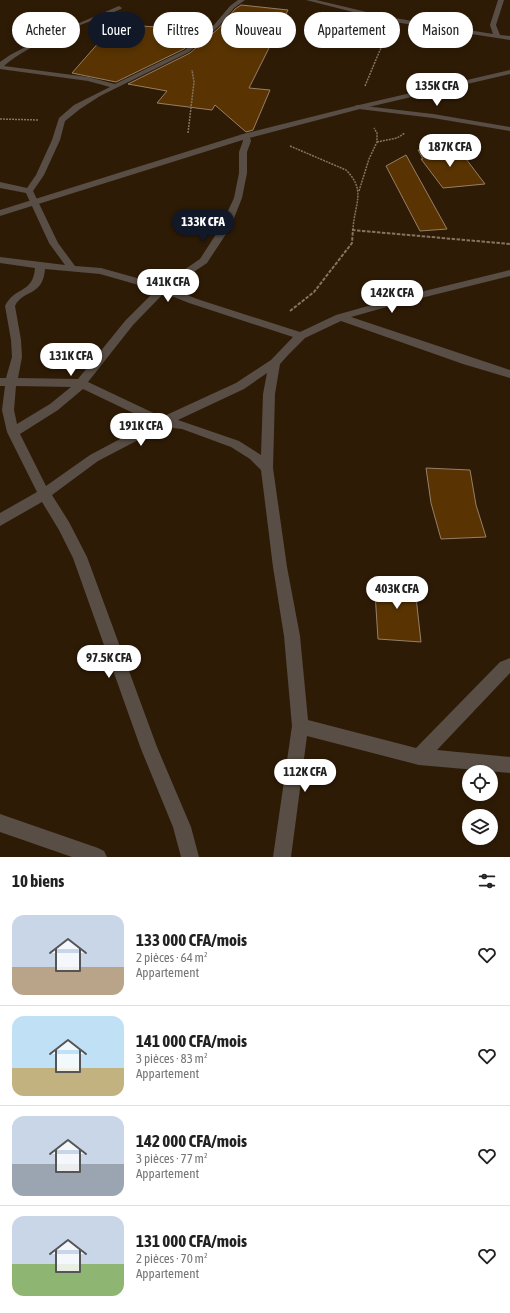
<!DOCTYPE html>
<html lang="fr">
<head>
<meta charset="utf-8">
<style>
  :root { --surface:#fff; --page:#f2f2f2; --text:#222; --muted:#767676; --line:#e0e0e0; --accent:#111827 }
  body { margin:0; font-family:"Asap Condensed",sans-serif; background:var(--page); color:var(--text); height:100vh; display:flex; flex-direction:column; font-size:15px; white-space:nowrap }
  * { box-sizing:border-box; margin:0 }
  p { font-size:13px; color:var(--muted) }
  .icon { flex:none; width:22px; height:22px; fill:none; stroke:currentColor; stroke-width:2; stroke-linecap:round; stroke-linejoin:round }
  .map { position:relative; height:857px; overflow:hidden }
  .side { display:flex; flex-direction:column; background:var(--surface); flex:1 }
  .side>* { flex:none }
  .guide { position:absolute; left:12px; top:12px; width:486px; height:36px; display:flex; gap:8px }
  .controls { position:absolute; left:462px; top:765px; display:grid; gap:8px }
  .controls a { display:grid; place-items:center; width:36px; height:36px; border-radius:50%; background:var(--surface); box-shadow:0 2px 6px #0003; font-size:20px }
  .price { position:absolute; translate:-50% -34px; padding:0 9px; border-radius:14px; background:#fff; color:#222; font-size:13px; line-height:26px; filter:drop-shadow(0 1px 2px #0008) }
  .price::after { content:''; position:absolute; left:50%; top:24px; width:12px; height:9px; margin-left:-6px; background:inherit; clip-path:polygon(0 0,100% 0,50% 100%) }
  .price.selected { background:var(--accent); color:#fff }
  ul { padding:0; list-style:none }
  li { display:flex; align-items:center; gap:12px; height:100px; padding:0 12px }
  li+li { border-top:1px solid var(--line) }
  li span { display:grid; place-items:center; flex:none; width:112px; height:80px; border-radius:12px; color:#555 }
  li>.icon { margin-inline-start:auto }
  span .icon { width:48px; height:48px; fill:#fffc; stroke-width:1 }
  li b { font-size:17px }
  h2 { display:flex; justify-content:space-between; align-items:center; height:48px; padding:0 12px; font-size:17px }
  .chip { padding:0 14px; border-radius:18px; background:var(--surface); box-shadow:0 2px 6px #0003; font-size:14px; line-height:36px }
  .chip.selected { background:var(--accent); color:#fff }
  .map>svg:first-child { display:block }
</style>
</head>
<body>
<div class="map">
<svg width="510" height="857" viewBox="0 0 510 857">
  <rect width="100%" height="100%" fill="#2e1b06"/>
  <g fill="#593402" stroke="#977f68">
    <path d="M241,5L288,10L249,88L270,90L253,130L246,132L215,105L212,110L157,103L167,91L128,84L190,53L219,28L235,9Z"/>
    <path d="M115,24L183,29L187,25L209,27L184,49L116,82L72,73Z"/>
    <path d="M457,147L485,184L443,188L421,159H423L418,150Z"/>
    <path d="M406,155L447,229L420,231L386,166Z"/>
    <path d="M426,468L470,470L476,505L486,537L441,539L431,503Z"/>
    <path d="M374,577L414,579L421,642L378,639Z"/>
  </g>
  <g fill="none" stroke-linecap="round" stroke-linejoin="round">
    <g stroke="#847462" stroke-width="1.5" stroke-dasharray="2 1" stroke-linecap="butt">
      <path d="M365,86L380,50L388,38"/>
      <path d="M0,119L39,120"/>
      <path d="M188,133L194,82L192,70"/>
      <path d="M377,142L397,138L405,133"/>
      <path d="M290,146L346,170C367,191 354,204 353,230"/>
      <path d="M359,191L369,159L377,142V133L374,128"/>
    </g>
    <g stroke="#847462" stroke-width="2" stroke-dasharray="3.5 1.5" stroke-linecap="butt">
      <path d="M352,230L510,244"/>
      <path d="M290,311L314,292L352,243L353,229"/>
    </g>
    <g fill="#584e45" fill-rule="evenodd">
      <path d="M238,0H245L234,8L218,27L189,52L100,96L80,109L65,121L60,140L44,175L33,191L58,243L75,266L101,268L162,285L200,259L220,228L234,198L239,173V152L243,141L242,136L246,134H249L251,141L247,152V173L242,198L230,228L207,263L170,288L197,299L300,332L336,315L400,297L510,270V276L401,303L351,317L510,370V378L463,364L341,321L305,338L289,354L280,364L275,394L273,468L287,567L300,636L308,720L416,748L500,662L510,658V673L437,750L510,757V773L419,765L307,736L291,857H273L292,726L284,636L273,567L261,470L250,459L231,447L182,429L163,427L98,461L52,495L69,522L87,557L157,747L191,827L199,857H181L173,827L141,749L73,558L59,530L42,502L0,526V513L37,492L7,432L2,410L5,386H0V378H6L12,357L11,340L5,306C15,286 33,294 35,268L0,263V257L65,265L49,243L26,193L0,188V182L27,188L36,175L52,140L59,118L74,105L110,87L88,81L0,69V62L10,55L35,42L119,6L122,8L121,9C87,23 31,42 4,66L88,77L115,84L185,50L214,25L230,6ZM45,269L100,274L156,290L125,321L78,379L18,378L22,357L21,340L15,306C23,289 43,297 45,269ZM164,293L189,303L293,337L271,360L236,383L162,417L88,382L133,325ZM267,373L263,394L261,455L239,441L178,420L244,389ZM16,386L71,387L50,404L17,424L14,410ZM83,389L152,422L90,455L46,486L20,434L58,410Z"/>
      <path d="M306,0H316L388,17L493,34L490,25L498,0H504L496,25L500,35L510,36V40L388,21Z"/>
      <path d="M356,105L433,114L510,127V131L433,118L359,109L355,107Z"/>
      <path d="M0,814L98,848L104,851L107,857H72L0,832Z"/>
    </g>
    <path fill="#584e45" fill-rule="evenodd" d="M510,70V74L360,109L249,138L0,216V210L243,134L359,105Z"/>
  </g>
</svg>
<div class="controls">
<a><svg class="icon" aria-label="locate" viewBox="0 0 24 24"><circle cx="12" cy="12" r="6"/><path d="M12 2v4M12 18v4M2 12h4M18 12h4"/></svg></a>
<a><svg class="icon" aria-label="layers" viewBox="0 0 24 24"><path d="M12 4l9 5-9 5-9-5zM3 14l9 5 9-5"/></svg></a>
</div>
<b class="price" style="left:437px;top:107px">135K CFA</b>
<b class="price" style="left:450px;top:168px">187K CFA</b>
<b class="price selected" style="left:203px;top:243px">133K CFA</b>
<b class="price" style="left:168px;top:303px">141K CFA</b>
<b class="price" style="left:392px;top:314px">142K CFA</b>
<b class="price" style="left:71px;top:377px">131K CFA</b>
<b class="price" style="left:141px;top:447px">191K CFA</b>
<b class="price" style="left:397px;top:610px">403K CFA</b>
<b class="price" style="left:109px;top:679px">97.5K CFA</b>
<b class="price" style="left:305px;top:793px">112K CFA</b>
<div class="guide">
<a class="chip">Acheter</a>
<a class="chip selected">Louer</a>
<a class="chip">Filtres</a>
<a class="chip">Nouveau</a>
<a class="chip">Appartement</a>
<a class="chip">Maison</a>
</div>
</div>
<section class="side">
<h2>10 biens<svg class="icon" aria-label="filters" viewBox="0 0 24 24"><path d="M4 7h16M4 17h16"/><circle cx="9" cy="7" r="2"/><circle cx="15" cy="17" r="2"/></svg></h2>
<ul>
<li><span style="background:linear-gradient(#c9d6e8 65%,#b9a48a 0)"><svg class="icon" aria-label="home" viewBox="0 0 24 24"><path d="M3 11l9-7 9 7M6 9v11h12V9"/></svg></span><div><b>133 000 CFA/mois</b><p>2 pièces · 64 m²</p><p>Appartement</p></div><svg class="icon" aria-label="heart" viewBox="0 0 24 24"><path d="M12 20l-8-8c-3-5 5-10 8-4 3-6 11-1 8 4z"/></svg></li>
<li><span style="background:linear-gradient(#bfe0f5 65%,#c2b280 0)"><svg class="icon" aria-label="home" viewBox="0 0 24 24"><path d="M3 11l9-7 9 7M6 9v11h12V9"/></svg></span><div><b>141 000 CFA/mois</b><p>3 pièces · 83 m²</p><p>Appartement</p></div><svg class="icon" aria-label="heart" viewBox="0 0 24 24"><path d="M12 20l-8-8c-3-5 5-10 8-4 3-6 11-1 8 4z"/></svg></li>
<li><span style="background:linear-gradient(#c9d6e8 60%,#9aa5b1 0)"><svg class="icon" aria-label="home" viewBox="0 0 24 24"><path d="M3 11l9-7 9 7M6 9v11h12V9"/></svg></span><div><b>142 000 CFA/mois</b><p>3 pièces · 77 m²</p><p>Appartement</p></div><svg class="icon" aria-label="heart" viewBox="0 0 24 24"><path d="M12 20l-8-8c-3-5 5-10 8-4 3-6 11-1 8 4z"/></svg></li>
<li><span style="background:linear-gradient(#c9d6e8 60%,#8fb573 0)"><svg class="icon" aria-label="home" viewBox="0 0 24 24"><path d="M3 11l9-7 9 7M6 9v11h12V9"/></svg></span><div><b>131 000 CFA/mois</b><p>2 pièces · 70 m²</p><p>Appartement</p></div><svg class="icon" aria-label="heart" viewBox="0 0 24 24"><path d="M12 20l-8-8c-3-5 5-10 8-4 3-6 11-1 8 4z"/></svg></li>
</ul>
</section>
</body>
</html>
